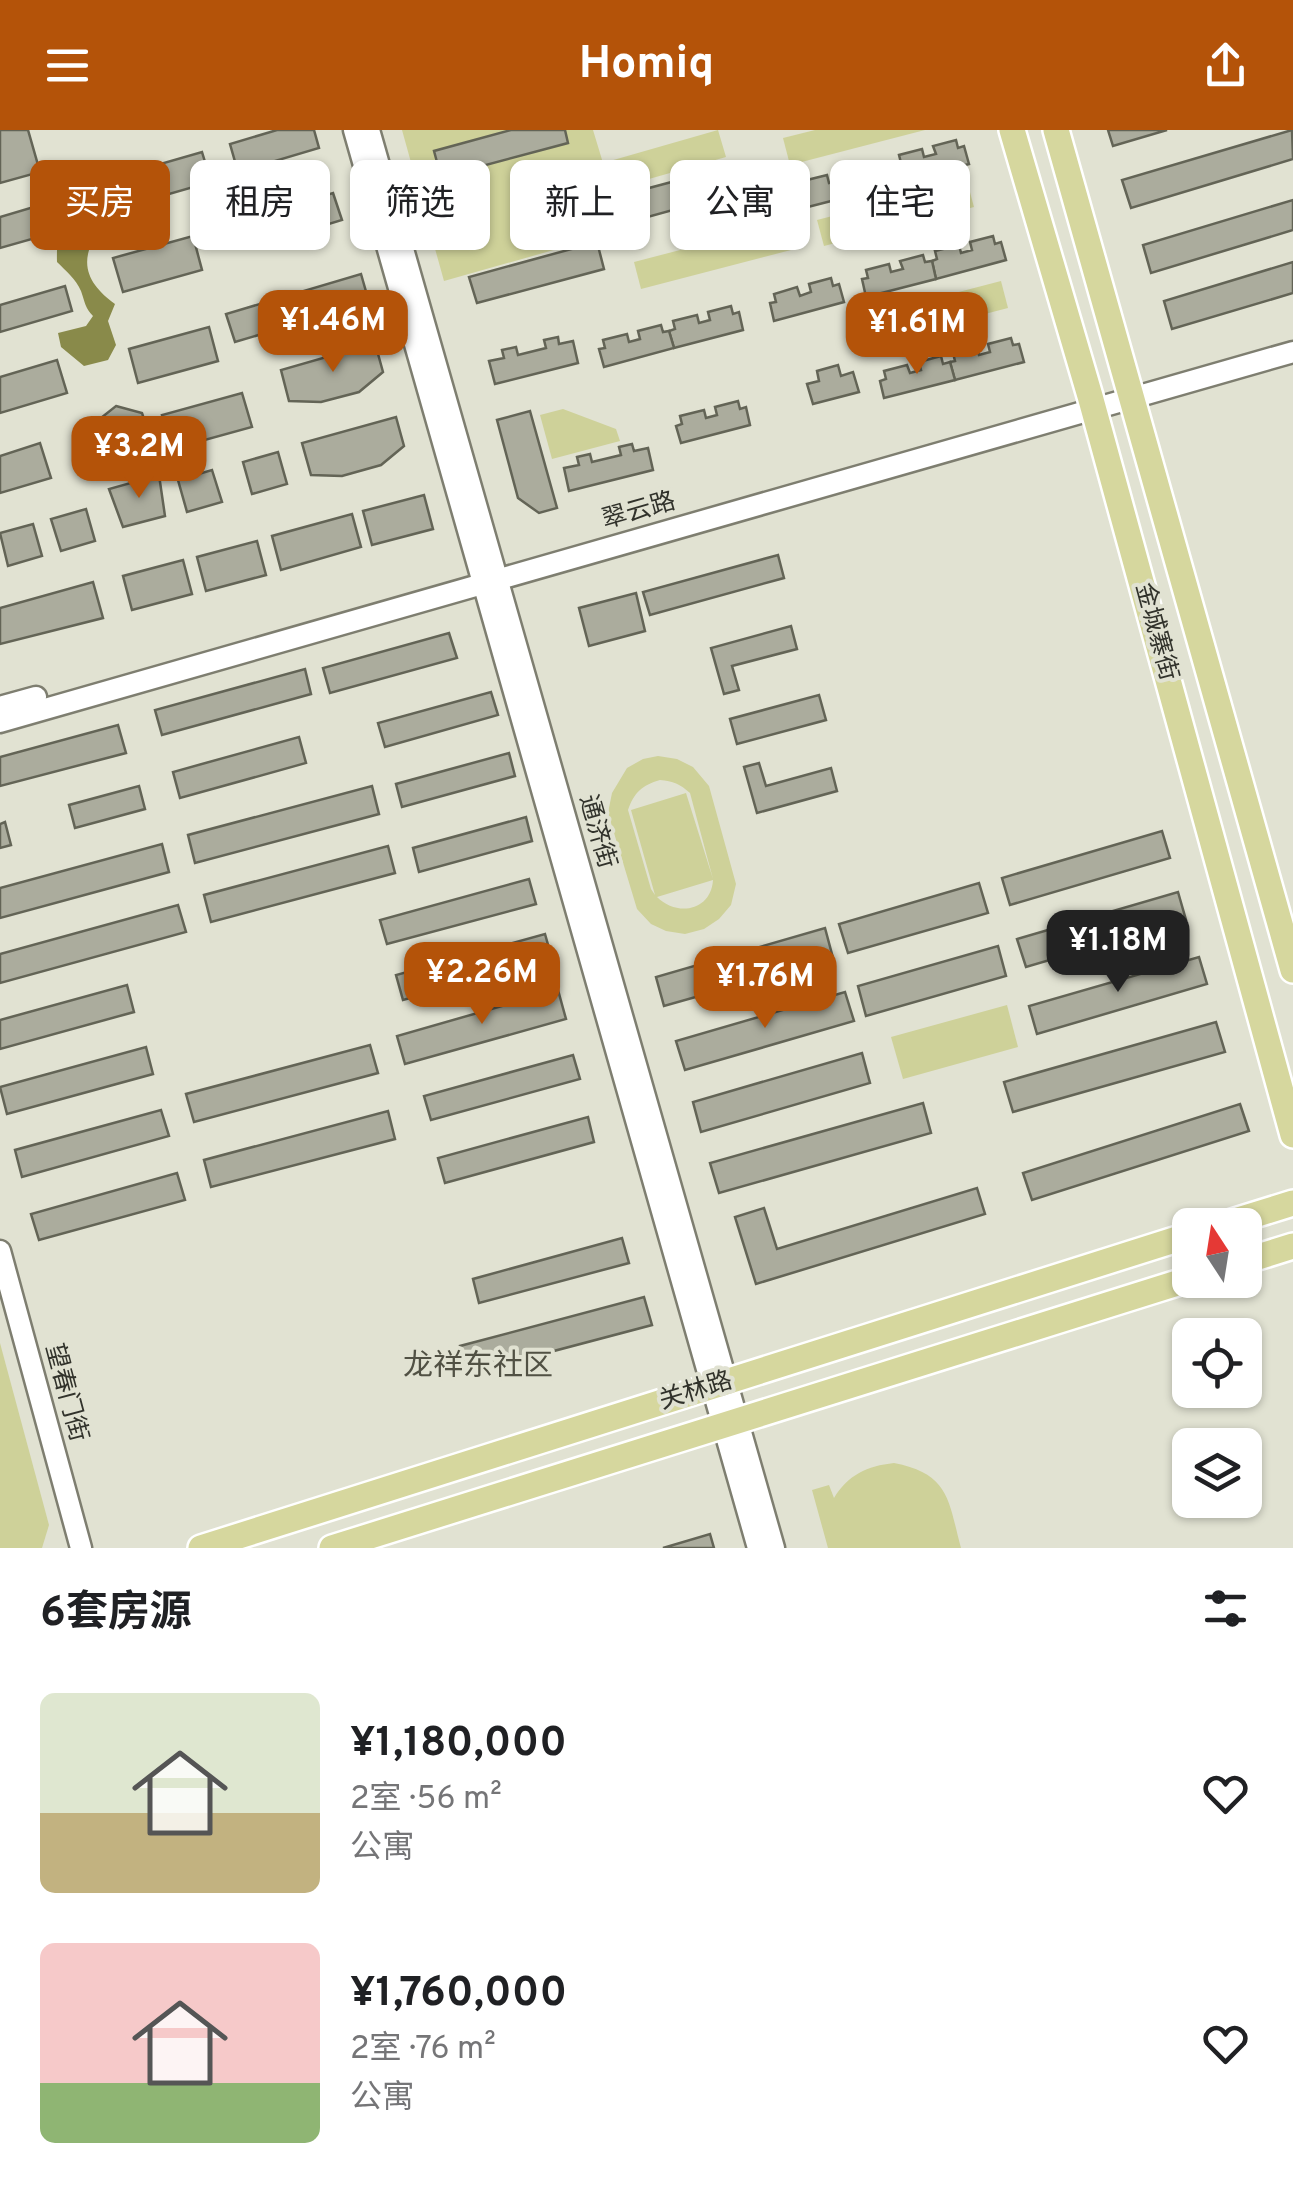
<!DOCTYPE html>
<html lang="zh">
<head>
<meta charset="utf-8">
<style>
  :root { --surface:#fff; --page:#f2f2f2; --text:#202124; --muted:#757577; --accent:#b45309 }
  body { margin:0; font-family:Overpass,"Noto Sans SC",sans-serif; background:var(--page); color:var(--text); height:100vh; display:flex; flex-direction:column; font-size:38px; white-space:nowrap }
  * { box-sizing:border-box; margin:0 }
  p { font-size:32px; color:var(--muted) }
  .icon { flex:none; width:55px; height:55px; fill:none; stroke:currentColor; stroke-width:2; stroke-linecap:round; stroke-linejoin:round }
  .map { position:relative; height:1418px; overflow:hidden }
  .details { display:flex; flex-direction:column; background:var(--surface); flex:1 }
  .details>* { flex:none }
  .hud { position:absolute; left:30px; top:30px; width:1235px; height:90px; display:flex; gap:20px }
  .needle { width:65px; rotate:348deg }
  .buttons { position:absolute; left:1172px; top:1078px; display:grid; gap:20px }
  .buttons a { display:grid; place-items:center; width:90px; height:90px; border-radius:15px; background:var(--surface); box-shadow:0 2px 8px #0004; font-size:50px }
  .price { position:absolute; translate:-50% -85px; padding:0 22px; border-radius:20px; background:var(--accent); color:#fff; font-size:32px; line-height:65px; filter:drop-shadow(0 2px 5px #0008) }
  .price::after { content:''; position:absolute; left:50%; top:60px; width:30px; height:22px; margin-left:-15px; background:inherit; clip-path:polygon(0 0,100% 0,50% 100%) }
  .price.selected { background:#222; color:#fff }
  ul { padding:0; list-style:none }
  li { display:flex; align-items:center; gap:30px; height:250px; padding:0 40px }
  li span { display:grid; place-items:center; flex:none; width:280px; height:200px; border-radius:15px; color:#555 }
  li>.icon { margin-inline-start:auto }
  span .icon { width:120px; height:120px; fill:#fffc; stroke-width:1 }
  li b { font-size:42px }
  h2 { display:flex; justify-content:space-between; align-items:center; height:120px; padding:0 40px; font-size:42px }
  .pill { padding:0 35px; border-radius:15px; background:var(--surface); box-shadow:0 2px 8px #0004; font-size:35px; line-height:90px }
  .pill.selected { background:var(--accent); color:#fff }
  header { display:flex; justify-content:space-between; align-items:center; height:130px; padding:0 40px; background:var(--accent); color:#fff; font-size:45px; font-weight:700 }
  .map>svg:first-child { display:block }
</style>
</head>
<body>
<header><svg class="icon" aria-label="menu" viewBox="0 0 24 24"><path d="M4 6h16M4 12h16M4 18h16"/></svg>Homiq<svg class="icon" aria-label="share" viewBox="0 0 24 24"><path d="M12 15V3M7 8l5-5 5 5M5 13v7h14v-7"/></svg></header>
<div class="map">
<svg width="1293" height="1418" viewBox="0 0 1293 1418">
  <rect width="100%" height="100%" fill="#e1e2d2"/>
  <g fill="#ced199" fill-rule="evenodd">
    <path d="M402,0H593L603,33L718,0L726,27L593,65L598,84L578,96L582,112L444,151Z"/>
    <path d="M815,0H925L790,35L783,8Z"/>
    <path d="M967,51L974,77L824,116L817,90Z"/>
    <path d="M784,93L791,120L641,159L634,132Z"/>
    <path d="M1001,151L1008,178L858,217L851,190Z"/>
    <path d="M563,279L616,299L620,311L552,329L540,285Z"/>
    <path d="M658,626L677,629L693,637L709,656L736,754L731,775L719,789L704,799L685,804L666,801L651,794L637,779L608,683L612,663L627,638L643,629ZM660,650C673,651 680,654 690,663L713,749L686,663L631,680L655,765L651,759L628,680C634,663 642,655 660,650ZM713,750C711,781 677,787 657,767Z"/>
    <path d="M1007,875L1018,917L903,949L891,907Z"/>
    <path d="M0,1213L49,1395L42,1418H0Z"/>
    <path d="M894,1333C950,1344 948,1370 961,1418H828L812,1360L829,1355L834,1368C848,1345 867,1336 894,1333Z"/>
  </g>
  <path fill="#898a4a" d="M87,76L97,77L106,80C109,95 107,103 97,114L91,115C80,140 94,159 115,174L108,191L116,215L108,230L84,236L61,217L58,203L86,196L93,186C85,178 85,172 81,161C76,149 66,141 57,132C56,102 63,93 87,76Z"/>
  <g fill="#abac9d" stroke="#636456" stroke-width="2.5">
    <path d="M0,0H28L40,42L0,53Z"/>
    <path d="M277,0H314L319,18L238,42L230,14Z"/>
    <path d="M511,0H565L568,13L441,47L434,21Z"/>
    <path d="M1108,0H1167L1113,16Z"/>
    <path d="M1292,0L1293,29L1131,78L1122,50Z"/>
    <path d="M956,10L958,18L964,16L969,34L899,52L895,35L901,33L899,25L922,19L924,27L936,24L933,16Z"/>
    <path d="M202,22L211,52L117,79L108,49Z"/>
    <path d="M735,35L742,61L615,96L608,69Z"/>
    <path d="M861,36L863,44L869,42L874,60L804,78L799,61L805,59L803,51L827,45L829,53L840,50L838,42Z"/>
    <path d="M333,63L342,90L250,118L242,91Z"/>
    <path d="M1293,70V100L1151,143L1143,115Z"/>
    <path d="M37,76L46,105L0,118V87Z"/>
    <path d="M193,106L202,140L123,162L113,128Z"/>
    <path d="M993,106L995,114L1001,112L1006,130L936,149L932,131L937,129L935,121L959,115L961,123L972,120L970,112Z"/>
    <path d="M597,112L604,139L477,173L469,147Z"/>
    <path d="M923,125L925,132L932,131L936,149L866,167L862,149L868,148L866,140L889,134L891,142L903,139L900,131Z"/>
    <path d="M1293,132V163L1172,199L1164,171Z"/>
    <path d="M361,144L369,172L235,212L226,184Z"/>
    <path d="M831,148L833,156L839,154L844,172L774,191L770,173L776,172L774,164L797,157L800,166L811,162L809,154Z"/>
    <path d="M65,156L72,181L0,202V175Z"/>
    <path d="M731,176L733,184L739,182L743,200L674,218L669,201L675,199L673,191L697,185L699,193L710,190L708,182Z"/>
    <path d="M661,195L663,202L669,201L674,218L604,237L599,219L605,218L603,210L627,204L629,212L640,209L638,201Z"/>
    <path d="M209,197L218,231L138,253L129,219Z"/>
    <path d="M558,207L559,214L573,211L578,233L495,254L489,231L504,228L502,220L516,217L518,225L546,218L544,210Z"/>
    <path d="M1011,208L1013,215L1019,214L1024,232L955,250L950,232L955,231L953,223L977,217L979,225L990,222L988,214Z"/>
    <path d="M375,213L383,242L359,262L321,272L289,271L281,240Z"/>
    <path d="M941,226L943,234L950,232L955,250L884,268L880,251L886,249L884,241L907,235L910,243L921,240L919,232Z"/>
    <path d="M57,230L67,263L0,283V247Z"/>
    <path d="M838,235L841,246L853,242L859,262L813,274L807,254L819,251L817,241Z"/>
    <path d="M242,263L252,297L172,319L162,285Z"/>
    <path d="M738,271L740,279L746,277L750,295L681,313L676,296L682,294L680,286L704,280L706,288L717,285L715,277Z"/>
    <path d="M116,276L142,283L148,301L115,322L90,329L82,303Z"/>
    <path d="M530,281L557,378L539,383L518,368L497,290Z"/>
    <path d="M396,287L404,316L381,335L342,346L311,345L302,313Z"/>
    <path d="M40,313L51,348L0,363V326Z"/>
    <path d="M632,314L634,321L648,318L653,340L569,361L564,338L579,335L577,327L590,324L592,332L621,325L619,317Z"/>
    <path d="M278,322L287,354L252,364L243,332Z"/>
    <path d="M212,340L222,372L187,382L178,350Z"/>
    <path d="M159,345L165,386L123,397L109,359Z"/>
    <path d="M424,365L433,399L372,415L363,381Z"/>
    <path d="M86,379L95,411L61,421L51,389Z"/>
    <path d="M352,384L361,417L281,440L272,406Z"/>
    <path d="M33,394L42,426L8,436L0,403Z"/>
    <path d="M257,411L266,445L206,461L197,427Z"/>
    <path d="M778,425L784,448L650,485L643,462Z"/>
    <path d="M183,430L192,464L132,480L123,446Z"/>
    <path d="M93,452L103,488L0,514V478Z"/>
    <path d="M636,463L645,501L589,516L579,478Z"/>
    <path d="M791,496L797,519L732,536L739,560L724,564L711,518Z"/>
    <path d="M449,503L457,528L330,563L323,538Z"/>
    <path d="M305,539L311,564L162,605L155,580Z"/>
    <path d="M491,562L498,585L385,617L378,593Z"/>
    <path d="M819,565L826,590L737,614L730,589Z"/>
    <path d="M118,595L126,623L0,656V627Z"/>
    <path d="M299,607L306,633L180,668L173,642Z"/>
    <path d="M509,623L515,646L402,677L396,654Z"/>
    <path d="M759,633L766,656L831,638L837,661L757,683L744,637Z"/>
    <path d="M139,656L145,679L75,698L69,675Z"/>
    <path d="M372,656L379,684L195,733L188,705Z"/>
    <path d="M526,687L532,711L419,742L413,718Z"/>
    <path d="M5,692L11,715L0,718V694Z"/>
    <path d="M1162,701L1170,728L1010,775L1002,748Z"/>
    <path d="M162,714L169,742L0,788V758Z"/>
    <path d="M388,716L395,743L211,792L204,765Z"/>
    <path d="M529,749L536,774L387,814L380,790Z"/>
    <path d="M979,753L988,783L848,823L839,794Z"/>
    <path d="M1178,762L1186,790L1026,837L1017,809Z"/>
    <path d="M178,775L186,802L0,853V824Z"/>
    <path d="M825,798L833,828L664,876L656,847Z"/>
    <path d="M545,804L552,829L403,870L396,845Z"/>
    <path d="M998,816L1006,846L866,886L858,856Z"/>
    <path d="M1199,827L1207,854L1037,904L1029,876Z"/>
    <path d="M127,855L134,882L0,919V890Z"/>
    <path d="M558,860L566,889L405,934L397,906Z"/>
    <path d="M845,862L854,891L685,940L676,911Z"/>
    <path d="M1216,892L1225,922L1013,982L1004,952Z"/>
    <path d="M370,915L378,943L194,992L186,964Z"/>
    <path d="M146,917L153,944L7,984L0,957Z"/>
    <path d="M862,923L870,953L701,1002L693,972Z"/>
    <path d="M573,925L580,949L431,990L424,966Z"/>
    <path d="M923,973L931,1003L719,1063L710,1033Z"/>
    <path d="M1240,974L1249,1001L1032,1070L1023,1043Z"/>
    <path d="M161,980L169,1006L22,1047L15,1020Z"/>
    <path d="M388,981L395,1009L211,1057L204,1030Z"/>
    <path d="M588,987L594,1012L445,1053L438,1028Z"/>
    <path d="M177,1043L185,1070L39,1110L31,1084Z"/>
    <path d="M977,1058L985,1084L756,1154L735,1087L764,1078L777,1119Z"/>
    <path d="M622,1108L629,1133L479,1173L473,1149Z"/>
    <path d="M644,1167L652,1195L467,1244L460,1216Z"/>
    <path d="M710,1404L714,1418H663Z"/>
  </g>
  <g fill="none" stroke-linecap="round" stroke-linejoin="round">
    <defs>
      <g id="minor">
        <path d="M354,0L758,1418"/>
        <path d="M369,0L774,1418"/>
        <path d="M0,577L36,567"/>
        <path d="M0,592L1293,222"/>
        <path d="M0,1121L81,1418"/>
      </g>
      <g id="major">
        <path d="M1012,0L1090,266L1293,1005"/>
        <path d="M1056,0L1293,840"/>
        <path d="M1222,1095L1293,1073"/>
        <path d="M1245,1131L1293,1116"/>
        <path d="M201,1418L1190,1105"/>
        <path d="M332,1418L1190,1149"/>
      </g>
    </defs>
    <use href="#minor" stroke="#7e7e70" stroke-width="25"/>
    <use href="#major" stroke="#fff" stroke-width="30"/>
    <use href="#minor" stroke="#fff" stroke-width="20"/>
    <use href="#major" stroke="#d6d79e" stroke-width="25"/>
  </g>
  <g text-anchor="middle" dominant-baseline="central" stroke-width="8" stroke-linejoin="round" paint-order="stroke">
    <g font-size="25" fill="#31322b" stroke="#e1e2d2">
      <text transform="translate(639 382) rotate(-16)">翠云路</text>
      <text transform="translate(1155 502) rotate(75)">金城寨街</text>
      <text transform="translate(596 702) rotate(74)">通济街</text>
      <text transform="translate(696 1262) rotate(-17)">关林路</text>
      <text transform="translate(65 1263) rotate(75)">望春门街</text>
    </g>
    <g font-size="30" fill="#515144" stroke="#e1e2d2">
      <text x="478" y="1237">龙祥东社区</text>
    </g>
  </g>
</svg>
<div class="buttons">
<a><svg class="needle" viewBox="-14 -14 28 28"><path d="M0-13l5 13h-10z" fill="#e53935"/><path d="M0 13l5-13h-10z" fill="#757577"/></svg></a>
<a><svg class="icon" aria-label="locate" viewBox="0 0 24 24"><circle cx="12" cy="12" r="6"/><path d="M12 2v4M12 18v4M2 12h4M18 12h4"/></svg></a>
<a><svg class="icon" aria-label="layers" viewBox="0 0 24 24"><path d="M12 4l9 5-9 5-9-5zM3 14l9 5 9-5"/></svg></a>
</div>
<b class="price" style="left:333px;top:245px">¥1.46M</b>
<b class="price" style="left:917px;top:247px">¥1.61M</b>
<b class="price" style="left:139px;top:371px">¥3.2M</b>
<b class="price selected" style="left:1118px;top:865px">¥1.18M</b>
<b class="price" style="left:482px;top:897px">¥2.26M</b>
<b class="price" style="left:765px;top:901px">¥1.76M</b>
<div class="hud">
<a class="pill selected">买房</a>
<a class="pill">租房</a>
<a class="pill">筛选</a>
<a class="pill">新上</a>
<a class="pill">公寓</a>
<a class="pill">住宅</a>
</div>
</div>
<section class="details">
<h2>6套房源<svg class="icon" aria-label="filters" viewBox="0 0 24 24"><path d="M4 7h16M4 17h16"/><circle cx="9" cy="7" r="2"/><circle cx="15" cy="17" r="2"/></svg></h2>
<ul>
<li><span style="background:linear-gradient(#dfe7d0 60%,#c2b280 0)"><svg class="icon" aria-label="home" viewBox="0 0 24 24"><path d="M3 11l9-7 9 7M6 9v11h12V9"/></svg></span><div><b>¥1,180,000</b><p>2室 · 56 m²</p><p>公寓</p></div><svg class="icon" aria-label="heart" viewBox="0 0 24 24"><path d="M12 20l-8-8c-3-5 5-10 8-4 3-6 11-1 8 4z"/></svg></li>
<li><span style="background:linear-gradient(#f6c9c9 70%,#8fb573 0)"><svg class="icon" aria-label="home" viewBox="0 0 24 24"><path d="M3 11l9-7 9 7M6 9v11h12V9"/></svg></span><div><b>¥1,760,000</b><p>2室 · 76 m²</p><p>公寓</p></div><svg class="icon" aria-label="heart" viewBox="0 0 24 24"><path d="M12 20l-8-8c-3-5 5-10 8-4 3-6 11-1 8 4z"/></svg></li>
</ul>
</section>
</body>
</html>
